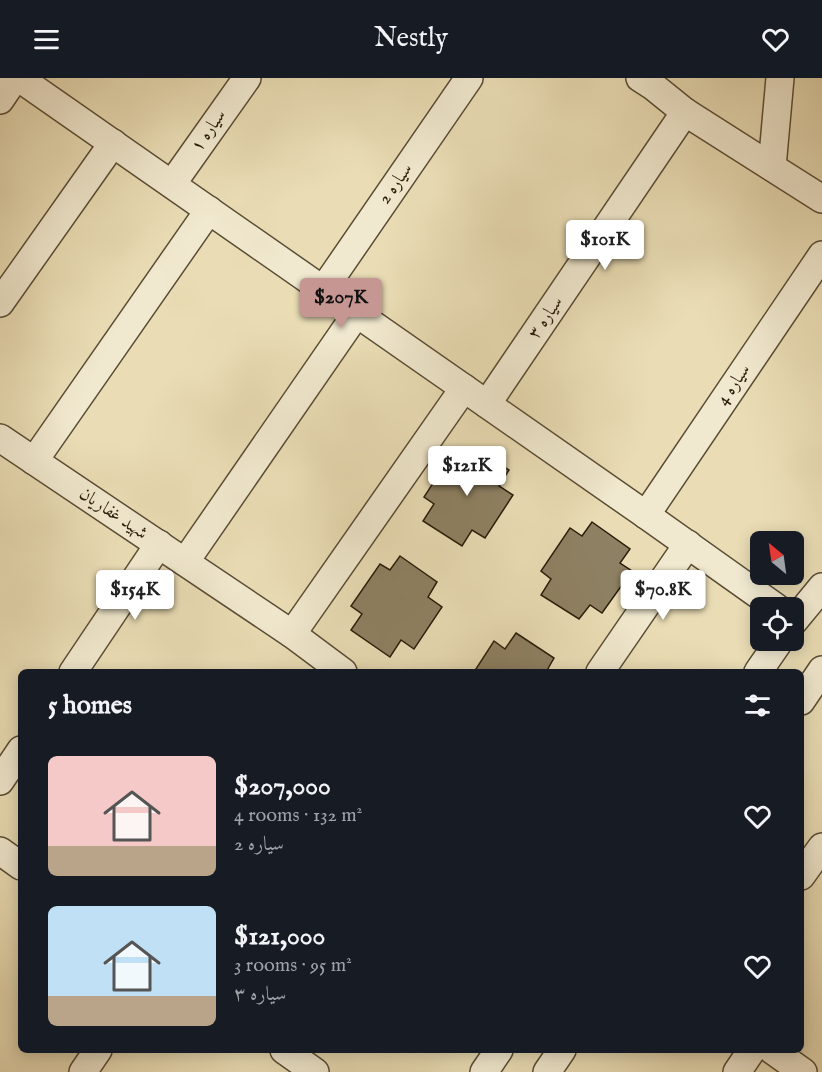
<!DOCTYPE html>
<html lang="en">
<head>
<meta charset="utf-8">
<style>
  :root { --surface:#171b24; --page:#242831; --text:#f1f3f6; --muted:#9ea1a6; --accent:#c59692 }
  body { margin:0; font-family:"IM FELL English",Amiri,serif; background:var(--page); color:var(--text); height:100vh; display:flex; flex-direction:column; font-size:22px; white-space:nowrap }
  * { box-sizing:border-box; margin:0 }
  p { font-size:20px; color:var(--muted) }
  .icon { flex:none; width:33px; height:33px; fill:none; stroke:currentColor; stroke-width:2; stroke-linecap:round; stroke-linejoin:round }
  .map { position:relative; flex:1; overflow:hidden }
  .drawer { position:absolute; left:18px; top:591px; width:786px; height:384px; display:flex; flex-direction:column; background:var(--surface); border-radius:9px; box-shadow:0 3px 15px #0003 }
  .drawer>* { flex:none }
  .needle { width:39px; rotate:331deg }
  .fabs { position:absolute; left:750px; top:453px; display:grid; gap:12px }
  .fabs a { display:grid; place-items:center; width:54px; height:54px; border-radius:9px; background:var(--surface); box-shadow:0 3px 15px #0003; font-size:30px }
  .price { position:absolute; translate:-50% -51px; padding:0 14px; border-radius:6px; background:#fff; color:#222; font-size:20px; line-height:39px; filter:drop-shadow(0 2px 3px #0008) }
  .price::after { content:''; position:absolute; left:50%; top:36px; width:18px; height:14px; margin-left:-9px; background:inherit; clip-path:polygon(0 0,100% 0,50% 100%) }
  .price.current { background:var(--accent); color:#111 }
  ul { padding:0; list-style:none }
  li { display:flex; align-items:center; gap:18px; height:150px; padding:0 30px }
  li span { display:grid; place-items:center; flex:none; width:168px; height:120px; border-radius:9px; color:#555 }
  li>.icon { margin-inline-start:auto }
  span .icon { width:72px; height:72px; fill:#fffc; stroke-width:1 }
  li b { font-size:26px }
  h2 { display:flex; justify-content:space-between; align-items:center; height:72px; padding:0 30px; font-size:26px }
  header { display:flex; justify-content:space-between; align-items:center; height:78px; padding:0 30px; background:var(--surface); font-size:27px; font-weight:600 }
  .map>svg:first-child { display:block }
</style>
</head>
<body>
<header><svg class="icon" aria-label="menu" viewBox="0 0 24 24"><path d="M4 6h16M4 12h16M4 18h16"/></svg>Nestly<svg class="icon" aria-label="heart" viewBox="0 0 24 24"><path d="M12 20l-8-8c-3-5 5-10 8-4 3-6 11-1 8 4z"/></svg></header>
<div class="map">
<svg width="822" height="994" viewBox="0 0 822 994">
  <rect width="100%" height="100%" fill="#eaddb5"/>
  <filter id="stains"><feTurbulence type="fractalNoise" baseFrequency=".00333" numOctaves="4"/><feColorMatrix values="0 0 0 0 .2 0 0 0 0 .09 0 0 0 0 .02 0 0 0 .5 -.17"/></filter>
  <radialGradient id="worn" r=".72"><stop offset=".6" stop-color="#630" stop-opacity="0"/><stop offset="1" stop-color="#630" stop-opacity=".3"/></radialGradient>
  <g fill="#8e8163" stroke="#2a1d0a" stroke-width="1.5">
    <path d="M473,369L509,392L499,408L513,417L485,460L472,452L462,468L423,443L434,426L424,419L452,376L464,384Z"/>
    <path d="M592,444L630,471L620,485L632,493L602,535L590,527L579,541L541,517L551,501L541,493L570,450L582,458Z"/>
    <path d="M400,478L437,504L428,519L442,529L414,571L401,562L390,579L351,552L362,536L351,528L380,486L390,492Z"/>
    <path d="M516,555L554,580L546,594H474L494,563L505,571Z"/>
  </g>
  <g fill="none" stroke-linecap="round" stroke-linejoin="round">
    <defs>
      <g id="minor">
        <path d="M19,0L646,437L777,530"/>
        <path d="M640,0L654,9L685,34L822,121"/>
        <path d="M0,22L15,0"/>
        <path d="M772,89L780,0"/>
        <path d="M172,106L247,0"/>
        <path d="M323,212L469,0"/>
        <path d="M0,225L113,65"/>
        <path d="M487,326L685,34"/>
        <path d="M0,360L292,556L343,594"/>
        <path d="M34,383L209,132"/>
        <path d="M646,437L822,177"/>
        <path d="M185,484L357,235"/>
        <path d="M794,543L822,509"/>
        <path d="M292,556L464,310"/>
        <path d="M73,594L159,466"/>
        <path d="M600,594L688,466"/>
        <path d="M758,594L780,562"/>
        <path d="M801,623L822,592"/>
        <path d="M0,703L21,672"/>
        <path d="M0,773L21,788"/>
        <path d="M801,798L822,769"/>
        <path d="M284,972L315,994"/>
        <path d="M772,972L803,994"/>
        <path d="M83,994L98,972"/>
        <path d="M484,994L499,972"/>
        <path d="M547,994L562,972"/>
        <path d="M737,994L752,972"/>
      </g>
    </defs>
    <use href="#minor" stroke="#5a4d35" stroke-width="30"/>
    <use href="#minor" stroke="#f1e9cf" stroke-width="27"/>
  </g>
  <g text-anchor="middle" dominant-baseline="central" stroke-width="4.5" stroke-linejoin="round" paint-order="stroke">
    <g font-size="18" fill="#2a1d0a" stroke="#f1e9cf">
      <text transform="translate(209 53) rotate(-55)">سیاره ۱</text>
      <text transform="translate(396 106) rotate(-55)">سیاره 2</text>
      <text transform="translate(546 240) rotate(-56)">سیاره ۳</text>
      <text transform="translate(734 307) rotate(-56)">سیاره 4</text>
      <text transform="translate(113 436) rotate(34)">شهید غفاریان</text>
    </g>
  </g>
  <rect width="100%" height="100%" filter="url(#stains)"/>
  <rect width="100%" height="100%" fill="url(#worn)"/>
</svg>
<div class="fabs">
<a><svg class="needle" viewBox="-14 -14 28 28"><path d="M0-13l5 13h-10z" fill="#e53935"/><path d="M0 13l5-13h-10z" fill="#9ea1a6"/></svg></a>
<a><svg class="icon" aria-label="locate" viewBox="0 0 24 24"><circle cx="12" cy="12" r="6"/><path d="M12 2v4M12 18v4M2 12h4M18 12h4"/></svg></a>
</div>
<b class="price" style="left:605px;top:193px">$101K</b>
<b class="price current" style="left:341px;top:251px">$207K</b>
<b class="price" style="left:467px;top:419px">$121K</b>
<b class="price" style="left:135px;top:543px">$154K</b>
<b class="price" style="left:663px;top:543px">$70.8K</b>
<section class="drawer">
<h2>5 homes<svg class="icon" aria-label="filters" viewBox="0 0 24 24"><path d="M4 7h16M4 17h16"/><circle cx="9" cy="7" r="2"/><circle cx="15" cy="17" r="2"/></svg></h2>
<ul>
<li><span style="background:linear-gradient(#f6c9c9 75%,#b9a48a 0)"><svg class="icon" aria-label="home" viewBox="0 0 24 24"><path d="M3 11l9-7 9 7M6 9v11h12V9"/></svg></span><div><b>$207,000</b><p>4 rooms · 132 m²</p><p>سیاره 2</p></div><svg class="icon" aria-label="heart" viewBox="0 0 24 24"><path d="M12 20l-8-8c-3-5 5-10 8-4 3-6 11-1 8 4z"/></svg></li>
<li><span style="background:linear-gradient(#bfe0f5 75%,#b9a48a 0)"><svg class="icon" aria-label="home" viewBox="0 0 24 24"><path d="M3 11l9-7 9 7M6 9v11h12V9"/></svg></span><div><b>$121,000</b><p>3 rooms · 95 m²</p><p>سیاره ۳</p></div><svg class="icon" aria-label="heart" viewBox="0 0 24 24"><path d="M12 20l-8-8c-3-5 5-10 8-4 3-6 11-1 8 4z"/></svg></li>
</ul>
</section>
</div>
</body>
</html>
